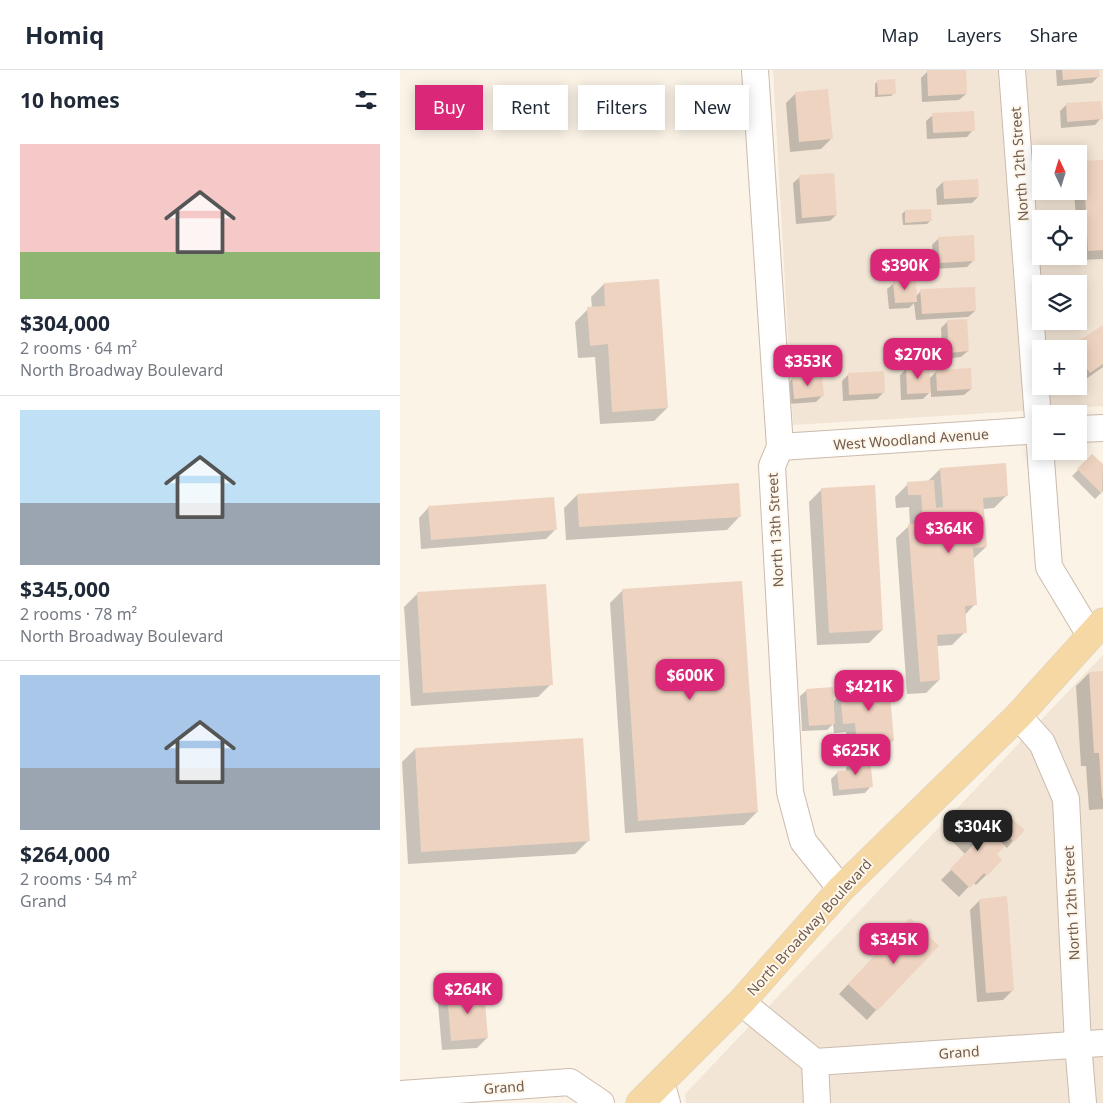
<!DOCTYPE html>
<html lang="en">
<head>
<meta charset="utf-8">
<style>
  :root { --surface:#fff; --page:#f6f6f7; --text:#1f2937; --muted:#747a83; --line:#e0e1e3; --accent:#db2777 }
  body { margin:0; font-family:"Noto Sans",sans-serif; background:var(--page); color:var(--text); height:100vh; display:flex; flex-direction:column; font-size:19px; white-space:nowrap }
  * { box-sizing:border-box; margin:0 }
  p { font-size:16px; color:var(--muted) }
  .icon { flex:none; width:28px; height:28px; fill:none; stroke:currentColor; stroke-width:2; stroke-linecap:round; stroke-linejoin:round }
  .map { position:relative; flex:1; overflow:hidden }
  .details { display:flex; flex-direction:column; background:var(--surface); width:400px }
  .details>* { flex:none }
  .guide { position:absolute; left:15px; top:15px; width:475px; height:45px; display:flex; gap:10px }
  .needle { width:32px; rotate:356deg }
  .buttons { position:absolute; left:632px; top:75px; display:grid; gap:10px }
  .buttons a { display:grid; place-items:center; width:55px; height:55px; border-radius:0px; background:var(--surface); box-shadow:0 2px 12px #0003; font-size:25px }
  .price { position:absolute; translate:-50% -42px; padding:0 11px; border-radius:10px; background:var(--accent); color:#fff; font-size:16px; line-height:32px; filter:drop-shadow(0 1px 2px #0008) }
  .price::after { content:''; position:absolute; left:50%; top:30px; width:15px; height:11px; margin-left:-8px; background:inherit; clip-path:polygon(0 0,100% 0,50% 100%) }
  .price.active { background:#222; color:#fff }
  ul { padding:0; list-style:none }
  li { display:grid; align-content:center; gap:10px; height:265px; padding:0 20px }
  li+li { border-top:1px solid var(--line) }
  li span { display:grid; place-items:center; height:155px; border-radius:0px; color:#555 }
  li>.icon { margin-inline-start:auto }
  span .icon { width:90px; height:90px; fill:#fffc; stroke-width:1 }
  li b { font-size:21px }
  h2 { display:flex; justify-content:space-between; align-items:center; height:60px; padding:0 20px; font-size:21px }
  .chip { padding:0 18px; border-radius:0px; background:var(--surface); box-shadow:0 2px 12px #0003; font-size:18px; line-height:45px }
  .chip.active { background:var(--accent); color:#fff }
  header { display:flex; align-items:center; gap:30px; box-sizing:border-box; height:70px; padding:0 25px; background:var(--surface); border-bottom:1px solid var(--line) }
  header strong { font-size:24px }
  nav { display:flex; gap:28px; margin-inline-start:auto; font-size:18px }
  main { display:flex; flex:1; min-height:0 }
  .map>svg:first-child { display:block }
</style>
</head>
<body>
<header>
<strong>Homiq</strong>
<nav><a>Map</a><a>Layers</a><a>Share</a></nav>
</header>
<main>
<section class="details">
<h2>10 homes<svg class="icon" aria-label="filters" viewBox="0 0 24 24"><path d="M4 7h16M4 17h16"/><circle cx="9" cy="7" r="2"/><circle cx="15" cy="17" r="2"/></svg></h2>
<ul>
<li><span style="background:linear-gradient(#f6c9c9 70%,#8fb573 0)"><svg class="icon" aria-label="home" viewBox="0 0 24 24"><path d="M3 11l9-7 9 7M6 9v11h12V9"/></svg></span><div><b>$304,000</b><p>2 rooms · 64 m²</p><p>North Broadway Boulevard</p></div></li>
<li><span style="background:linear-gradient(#bfe0f5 60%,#9aa5b1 0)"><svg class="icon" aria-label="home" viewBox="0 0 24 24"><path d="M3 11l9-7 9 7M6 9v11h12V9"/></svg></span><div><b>$345,000</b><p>2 rooms · 78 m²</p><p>North Broadway Boulevard</p></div></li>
<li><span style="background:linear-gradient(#a9c7e8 60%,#9aa5b1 0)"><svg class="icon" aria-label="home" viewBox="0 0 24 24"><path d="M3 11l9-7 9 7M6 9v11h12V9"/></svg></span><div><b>$264,000</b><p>2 rooms · 54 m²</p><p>Grand</p></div></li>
</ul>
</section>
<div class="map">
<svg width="703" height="1033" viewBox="0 0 703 1033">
  <rect width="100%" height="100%" fill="#fbf3e6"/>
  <g fill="#f2e5d5" fill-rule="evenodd">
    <path d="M373,0H703V336L393,355ZM641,84H679V121H641ZM641,149H679V186H641ZM641,214H679V251H641ZM641,279H679V316H641Z"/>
    <path d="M703,585V1033H286L285,1024Z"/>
  </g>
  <g fill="#0003">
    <path d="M564,0L566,24L559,30L522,32L521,8L528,1Z"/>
    <path d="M656,0H698V7L692,13L657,16Z"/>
    <path d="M478,11L494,23L491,26L475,27V14Z"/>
    <path d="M396,23L431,69L421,79L390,82L386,33Z"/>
    <path d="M666,35L701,48L695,55L661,58L660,41Z"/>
    <path d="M533,45L573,60L567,67L527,69L526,51Z"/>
    <path d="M703,91V189L679,190V149H676L674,121H679V96L683,92Z"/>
    <path d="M400,107L436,145L430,151L396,154L393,113Z"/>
    <path d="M543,112L578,127L572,133L537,135L536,119Z"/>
    <path d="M505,141L530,151L527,154L503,155L502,144Z"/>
    <path d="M539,168L574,190L567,197L534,199L532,175Z"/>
    <path d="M511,188L530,202L527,205L509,206L508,191Z"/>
    <path d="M494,213L516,226L521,221L575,241L568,247L516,250L514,233L509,238L489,239L487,219Z"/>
    <path d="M204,214L267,338L254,351L200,354L195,287L178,288L175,252L188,239L192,238L191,227Z"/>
    <path d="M548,251L568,281L561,287L543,289L541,258Z"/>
    <path d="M703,256V297L679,314V279H670Z"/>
    <path d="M506,299L529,309L537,301L571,319L564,325L531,327V321L523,329L501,330L500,305Z"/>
    <path d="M449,304L484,322L477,329L443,331L442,311Z"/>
    <path d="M393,308L422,326L416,332L388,334L386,315Z"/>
    <path d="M692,386L703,396V421L695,429L672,406Z"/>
    <path d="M540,399L607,425L594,438L583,439L586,477L572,490L575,534L564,546L565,562L552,575L537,576L539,610L526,623L507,624L496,468L510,455L509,437L496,438L495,427L508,414L527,412Z"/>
    <path d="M422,419L482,560L469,573L417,575L409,432Z"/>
    <path d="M177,425L340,446L327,460L166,470L164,438Z"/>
    <path d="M28,438L156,459L146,469L21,479L19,448Z"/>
    <path d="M223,520L357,742L344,755L225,763L210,533Z"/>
    <path d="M17,524L151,614L138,627L11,636L4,537Z"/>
    <path d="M703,602V739L689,740L686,696H681L676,616L689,603Z"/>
    <path d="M454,616L493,670L483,680L448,683L446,662L434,663L433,654L427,660L402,661L400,626L407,620L433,632L441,623H447Z"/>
    <path d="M15,679L188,771L175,784L8,794L2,692Z"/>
    <path d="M452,691L471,716L465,723L433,726L431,709L437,703L446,702V698Z"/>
    <path d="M605,744L613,771L607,778L604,775L595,784L601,790L576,815L573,812L559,827L541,810L566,785L549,768L572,745L589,761Z"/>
    <path d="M580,830L613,920L603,930L577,932L570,840Z"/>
    <path d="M500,860L476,940L467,950L439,924Z"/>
    <path d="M48,924L87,968L77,978L42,980L38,934Z"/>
  </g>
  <g fill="#eed3c0">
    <path d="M527,0H566L567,24L528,26Z"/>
    <path d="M662,0H699L700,7L663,10Z"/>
    <path d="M495,9L496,24L478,25L477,10Z"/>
    <path d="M428,19L433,69L399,72L395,22Z"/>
    <path d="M701,31L703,49L667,52L666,33Z"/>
    <path d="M574,41L575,61L533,63L532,43Z"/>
    <path d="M703,90V180L688,181L683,91Z"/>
    <path d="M434,103L437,145L402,148L399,105Z"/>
    <path d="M578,109L579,127L544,129L543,111Z"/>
    <path d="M531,139L532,151L505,153V140Z"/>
    <path d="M574,165L575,191L540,193L538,167Z"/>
    <path d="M530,185L531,202L512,203L511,186Z"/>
    <path d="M259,209L268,338L212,342L208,274L190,276L187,237L205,236L204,213Z"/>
    <path d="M516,210L517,232L495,233L493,211Z"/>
    <path d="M575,217L576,241L522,244L520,219Z"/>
    <path d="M567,249L569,281L549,283L547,250Z"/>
    <path d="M703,255V294L690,303L679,287V279H673L671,276Z"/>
    <path d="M529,296L531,323L507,324L506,297Z"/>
    <path d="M571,298L572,319L537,321L536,300Z"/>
    <path d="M484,301L485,323L449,325L448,303Z"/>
    <path d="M422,305L424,326L394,329L392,307Z"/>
    <path d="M692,384L703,394L702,424L677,399Z"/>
    <path d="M606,393L608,426L583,428L587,477L573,478L577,535L565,536L567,563L537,565L540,610L520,612L508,454L523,453L521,425H508L507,412L534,410L536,438L543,437L540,398Z"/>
    <path d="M339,413L341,447L179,457L177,424Z"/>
    <path d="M475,415L483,560L429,563L421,418Z"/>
    <path d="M154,427L157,460L31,470L28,436Z"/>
    <path d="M342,511L358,742L238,751L222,519Z"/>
    <path d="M146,514L153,615L23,623L17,522Z"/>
    <path d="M703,601V728H702L699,683H694L689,602Z"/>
    <path d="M489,612L494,671L457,674L455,653L443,654L440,622L454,621V615Z"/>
    <path d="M433,617L435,654L409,656L406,619Z"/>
    <path d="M183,668L190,771L21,782L15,678Z"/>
    <path d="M470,688L473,717L439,720L437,701L453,700L452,690Z"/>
    <path d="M572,743L605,776L597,784L602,790L587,806L584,803L570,818L550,799L574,774L558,758Z"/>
    <path d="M605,743L625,760L614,772L595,754Z"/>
    <path d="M607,826L614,921L586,923L579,829Z"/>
    <path d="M510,848L539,876L477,941L448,914Z"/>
    <path d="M84,920L88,968L51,971L47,923Z"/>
  </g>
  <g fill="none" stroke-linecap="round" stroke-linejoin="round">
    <defs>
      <g id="minor">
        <path d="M355,0L380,377L372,396L390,722L403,771L441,819"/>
        <path d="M612,0L649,497L690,565"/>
        <path d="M679,359L703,358"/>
        <path d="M380,377L641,360"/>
        <path d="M618,646L642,673L666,729L678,974L683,1033"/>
        <path d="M341,932L415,992L417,1033"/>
        <path d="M415,992L703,973"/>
        <path d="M261,1012L267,1033"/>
        <path d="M0,1024L170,1012L201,1033"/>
      </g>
      <path id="major" d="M240,1033L341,932L441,819L618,646L703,552"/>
    </defs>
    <use href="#minor" stroke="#ccbbad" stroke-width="28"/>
    <use href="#major" stroke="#d8d1cd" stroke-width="29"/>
    <use href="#minor" stroke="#fff" stroke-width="26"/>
    <use href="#major" stroke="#f5d8a3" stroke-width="28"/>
  </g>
  <g text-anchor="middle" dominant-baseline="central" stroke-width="4" stroke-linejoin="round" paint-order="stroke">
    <g font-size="14" fill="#725b4d" stroke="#fef7ec">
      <text transform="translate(619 94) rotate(-94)">North 12th Street</text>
      <text transform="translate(511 369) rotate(-4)">West Woodland Avenue</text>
      <text transform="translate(375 460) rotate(-93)">North 13th Street</text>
      <text transform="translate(671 833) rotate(-93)">North 12th Street</text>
      <text transform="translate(409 857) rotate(-48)">North Broadway Boulevard</text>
      <text transform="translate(559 982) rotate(-4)">Grand</text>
      <text transform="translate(104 1017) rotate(-4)">Grand</text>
    </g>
  </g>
</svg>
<div class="buttons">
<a><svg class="needle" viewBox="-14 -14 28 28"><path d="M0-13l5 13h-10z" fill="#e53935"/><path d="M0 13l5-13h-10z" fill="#747a83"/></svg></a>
<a><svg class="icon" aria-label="locate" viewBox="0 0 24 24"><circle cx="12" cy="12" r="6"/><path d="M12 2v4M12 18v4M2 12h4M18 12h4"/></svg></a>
<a><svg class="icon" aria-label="layers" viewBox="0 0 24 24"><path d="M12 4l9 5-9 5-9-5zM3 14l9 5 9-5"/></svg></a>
<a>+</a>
<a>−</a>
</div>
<b class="price" style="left:505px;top:221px">$390K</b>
<b class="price" style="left:518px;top:310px">$270K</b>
<b class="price" style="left:408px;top:317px">$353K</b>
<b class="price" style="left:549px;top:484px">$364K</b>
<b class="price" style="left:290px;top:631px">$600K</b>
<b class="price" style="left:469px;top:642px">$421K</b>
<b class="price" style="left:456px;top:706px">$625K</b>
<b class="price active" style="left:578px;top:782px">$304K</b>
<b class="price" style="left:494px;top:895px">$345K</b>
<b class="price" style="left:68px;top:945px">$264K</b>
<div class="guide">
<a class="chip active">Buy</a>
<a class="chip">Rent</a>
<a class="chip">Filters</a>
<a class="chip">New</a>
</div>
</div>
</main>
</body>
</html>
